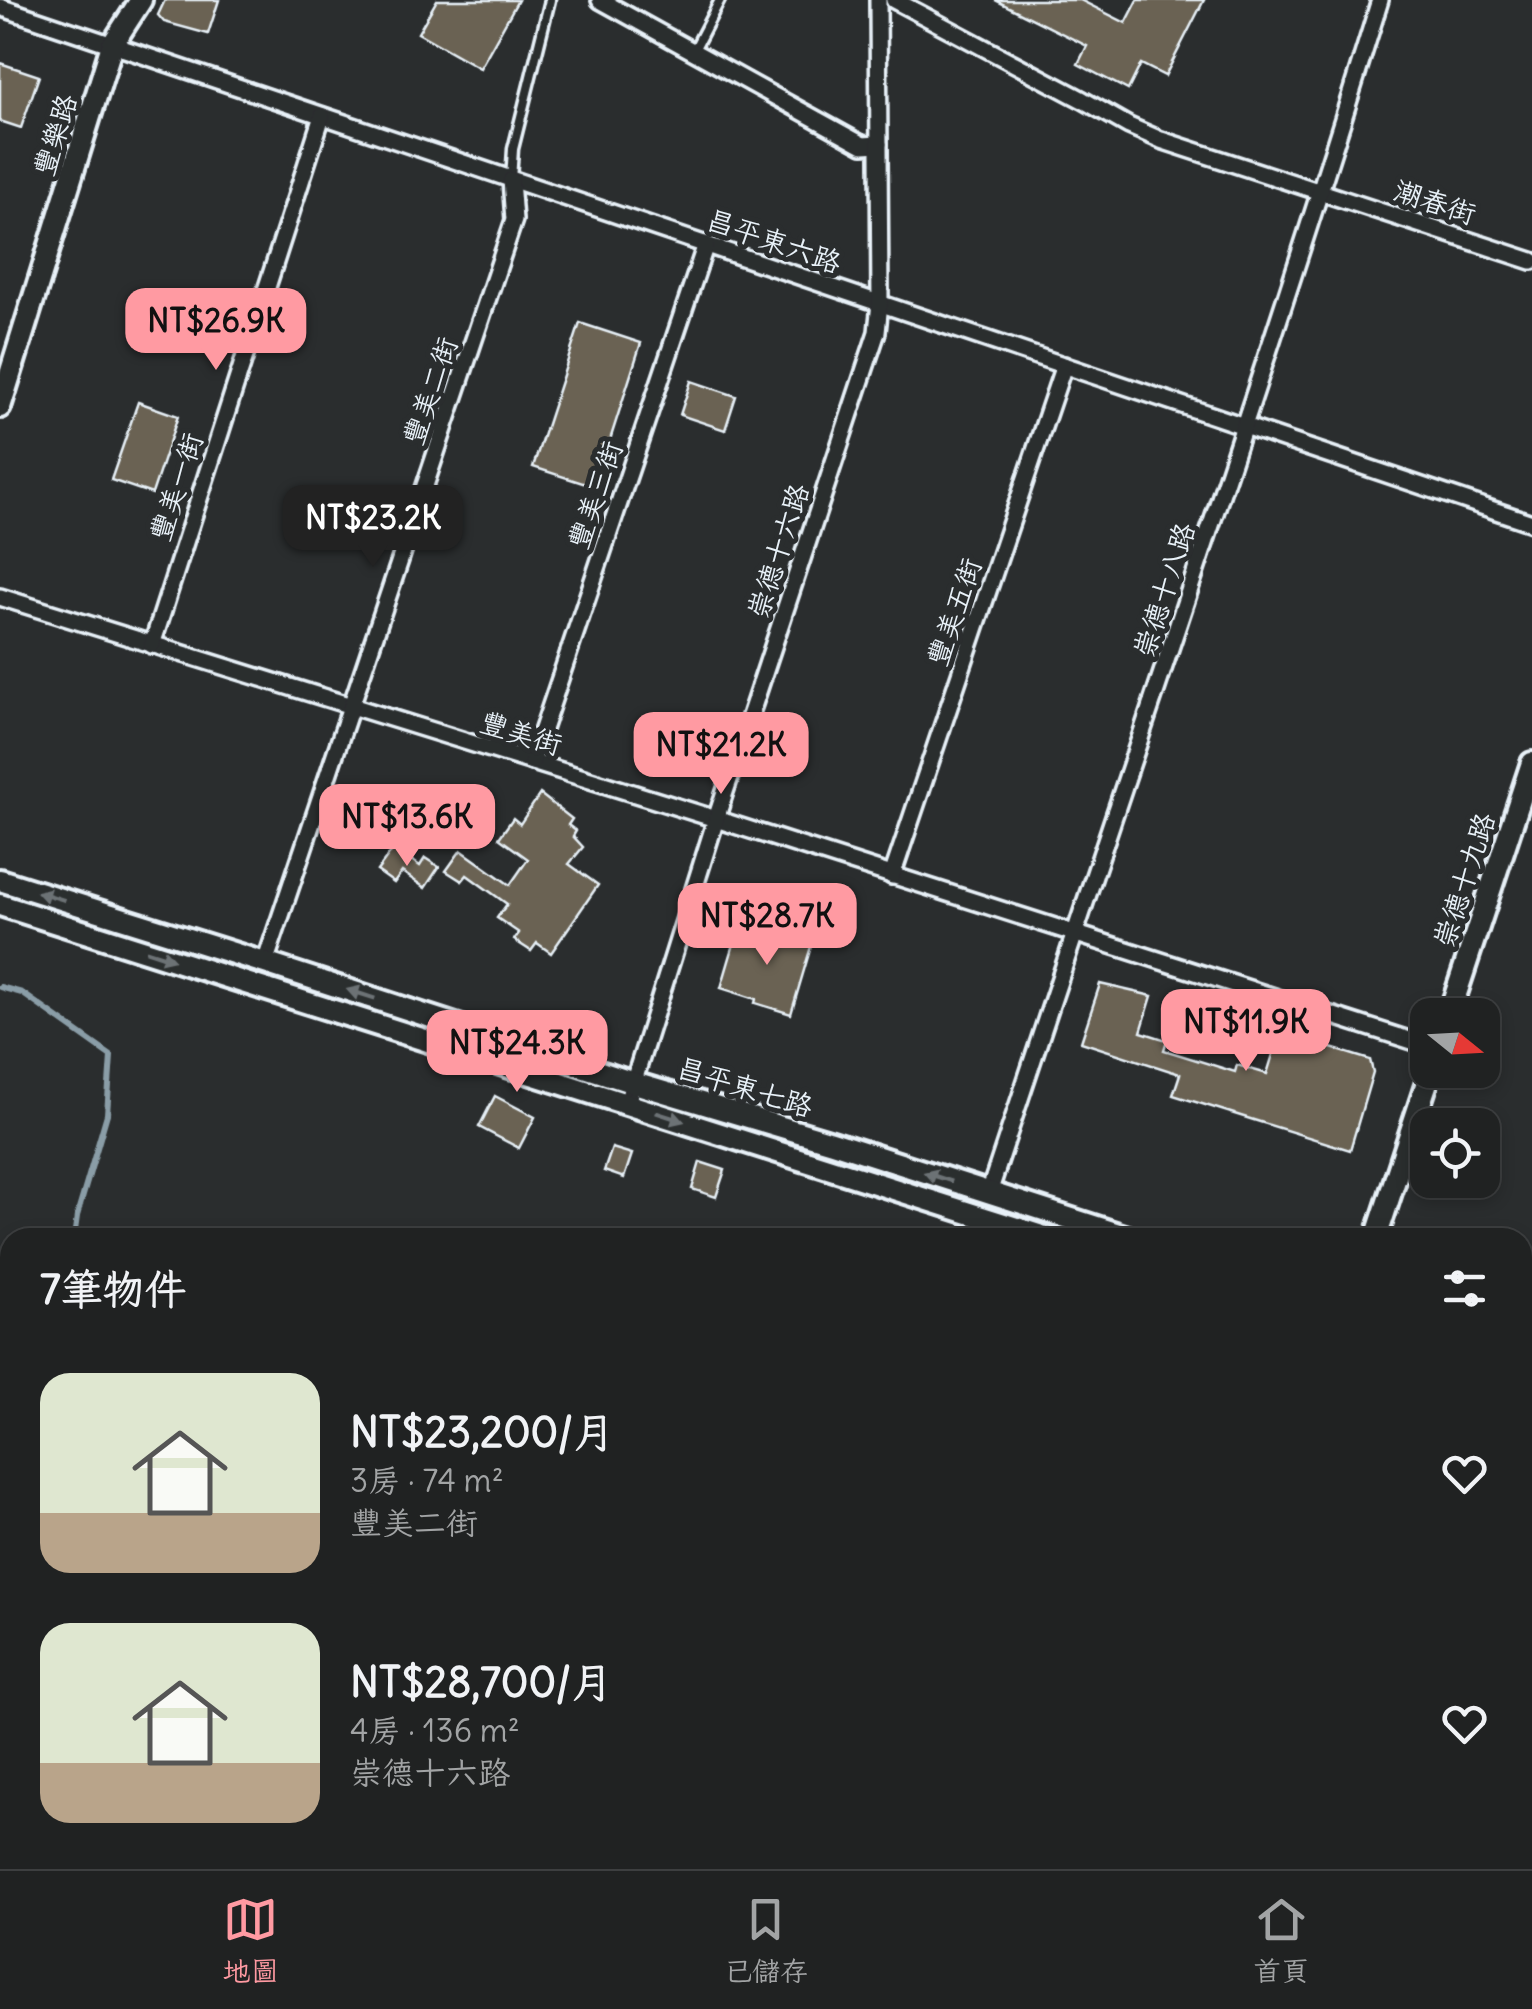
<!DOCTYPE html>
<html lang="zh-TW">
<head>
<meta charset="utf-8">
<style>
  :root { --surface:#202222; --page:#282a2a; --text:#f1f3f6; --muted:#a2a4a5; --line:#3d3f40; --accent:#ff9aa2 }
  body { margin:0; font-family:Delius,"LXGW WenKai TC",sans-serif; background:var(--page); color:var(--text); height:100vh; display:flex; flex-direction:column; font-size:38px; white-space:nowrap }
  * { box-sizing:border-box; margin:0 }
  p { font-size:32px; color:var(--muted) }
  .icon { flex:none; width:55px; height:55px; fill:none; stroke:currentColor; stroke-width:2; stroke-linecap:round; stroke-linejoin:round }
  .map { position:relative; flex:1; overflow:hidden }
  .side { position:absolute; left:0px; top:1228px; width:1532px; height:642px; display:flex; flex-direction:column; background:var(--surface); border-radius:30px 30px 0 0; box-shadow:0 5px 15px #0003,0 0 0 2px var(--line) }
  .side>* { flex:none }
  .needle { width:65px; rotate:108deg }
  .fabs { position:absolute; left:1410px; top:998px; display:grid; gap:20px }
  .fabs a { display:grid; place-items:center; width:90px; height:90px; border-radius:20px; background:var(--surface); box-shadow:0 5px 15px #0003,0 0 0 2px var(--line); font-size:50px }
  .price { position:absolute; translate:-50% -85px; padding:0 22px; border-radius:20px; background:var(--accent); color:#111; font-size:32px; line-height:65px; filter:drop-shadow(0 2px 5px #0008) }
  .price::after { content:''; position:absolute; left:50%; top:60px; width:30px; height:22px; margin-left:-15px; background:inherit; clip-path:polygon(0 0,100% 0,50% 100%) }
  .price.current { background:#222; color:#fff }
  ul { padding:0; list-style:none }
  li { display:flex; align-items:center; gap:30px; height:250px; padding:0 40px }
  li span { display:grid; place-items:center; flex:none; width:280px; height:200px; border-radius:30px; color:#555 }
  li>.icon { margin-inline-start:auto }
  span .icon { width:120px; height:120px; fill:#fffc; stroke-width:1 }
  li b { font-size:42px }
  h2 { display:flex; justify-content:space-between; align-items:center; height:120px; padding:0 40px; font-size:42px }
  .menu { display:flex; justify-content:space-around; align-items:center; height:140px; border-top:2px solid var(--line); background:var(--surface); font-size:28px; color:var(--muted) }
  .menu a { display:grid; justify-items:center; gap:5px }
  .menu .current { color:var(--accent) }
  .map>svg:first-child { display:block }
</style>
</head>
<body>
<div class="map">
<svg width="1532" height="1869" viewBox="0 0 1532 1869">
  <rect width="100%" height="100%" fill="#2a2d2e"/>
  <filter id="ink" filterUnits="userSpaceOnUse"><feTurbulence type="fractalNoise" baseFrequency=".01" numOctaves="2"/><feDisplacementMap in="SourceGraphic" scale="20" xChannelSelector="R" yChannelSelector="G"/><feConvolveMatrix kernelMatrix="1 2 1 2 8 2 1 2 1" color-interpolation-filters="sRGB"/></filter>
  <g filter="url(#ink)">
    <path fill="#3d3d39" d="M600,1860H1059L1056,1869H598Z"/>
    <g fill="none" stroke-linecap="round" stroke-linejoin="round">
      <g stroke="#8a9da7" stroke-width="6">
        <path d="M0,987L22,993L111,1056L107,1114L77,1216L74,1238"/>
        <path d="M1522,1504L1532,1510"/>
        <path d="M1522,1746L1532,1722"/>
        <path d="M1473,1869L1479,1860"/>
      </g>
    </g>
    <g fill="#6a6252" stroke="#e8f1f8" stroke-width="2.5">
      <path d="M165,0H219L208,34L164,22L158,15Z"/>
      <path d="M437,0H518L480,68L418,33Z"/>
      <path d="M995,0H1080L1126,23L1138,0H1204L1165,76L1141,64L1128,90L1078,64L1087,46Z"/>
      <path d="M0,63L39,76L21,128L0,121Z"/>
      <path d="M580,323L641,343L595,487L533,467Z"/>
      <path d="M691,381L736,396L725,430L680,415Z"/>
      <path d="M138,402L178,416L152,494L111,480Z"/>
      <path d="M540,794L572,819L568,825L576,831L573,836L583,847L569,864L598,885L551,953L537,943L531,951L514,940L519,933L497,918L507,904L467,875L462,881L446,871L461,850L510,885L528,859L499,838L513,818L520,824Z"/>
      <path d="M394,848L420,866L425,858L439,867L425,888L402,872L394,883L377,871Z"/>
      <path d="M739,927L775,938L777,932L812,943L791,1014L755,1003L756,999L721,988Z"/>
      <path d="M1100,984L1152,996L1141,1032L1167,1040L1164,1050L1235,1072L1237,1065L1267,1074L1278,1038L1304,1045L1305,1040L1370,1060L1373,1072L1350,1150L1173,1095L1180,1074L1081,1042Z"/>
      <path d="M495,1096L535,1117L519,1148L479,1127Z"/>
      <path d="M612,1148L632,1154L624,1178L604,1171Z"/>
      <path d="M700,1162L725,1170L716,1197L692,1189Z"/>
    </g>
    <g fill="none" stroke-linecap="round" stroke-linejoin="round">
      <defs>
        <g id="service">
          <path d="M693,52L720,0"/>
          <path d="M511,180L513,149L550,0"/>
          <path d="M0,1436L10,1438"/>
          <path d="M1522,1469L1532,1474"/>
          <path d="M0,1621L10,1623"/>
          <path d="M1522,1830L1532,1809"/>
          <path d="M283,1869L285,1860"/>
          <path d="M1508,1869L1511,1860"/>
        </g>
        <g id="minor">
          <path d="M600,0L863,145L879,144"/>
          <path d="M894,0L1083,100L1129,126L1161,140L1532,261"/>
          <path d="M0,7L1532,523"/>
          <path d="M0,597L716,819L1428,1046"/>
          <path d="M152,645L322,116"/>
          <path d="M532,762L706,244"/>
          <path d="M892,876L1064,365"/>
          <path d="M265,963L514,220L511,180"/>
          <path d="M627,1103L716,819L877,332L880,303L878,0"/>
          <path d="M989,1193C1119,795 1257,400 1380,0"/>
          <path d="M0,1565L10,1560"/>
          <path d="M13,1860L66,1869"/>
          <path d="M411,1869L413,1860"/>
          <path d="M567,1869L569,1860"/>
        </g>
        <g id="tertiary">
          <path d="M0,407L112,45L141,0"/>
          <path d="M0,880L265,963L634,1083L832,1142L1131,1238"/>
          <path d="M0,905L1048,1238"/>
          <path d="M1449,1015L1532,763"/>
          <path d="M1376,1238L1431,1070"/>
          <path d="M0,1323L10,1345"/>
          <path d="M1522,1361L1532,1364"/>
          <path d="M1522,1388L1532,1391"/>
          <path d="M25,1869V1860"/>
        </g>
      </defs>
      <use href="#service" stroke="#e8f1f8" stroke-width="15"/>
      <use href="#minor" stroke="#e8f1f8" stroke-width="22"/>
      <use href="#tertiary" stroke="#e8f1f8" stroke-width="28"/>
      <use href="#service" stroke="#2a2d2e" stroke-width="8"/>
      <use href="#minor" stroke="#2a2d2e" stroke-width="15"/>
      <use href="#tertiary" stroke="#2a2d2e" stroke-width="20"/>
    </g>
    <defs><path id="oneway-solid" d="M-6-.8H1V-3.2L6.5 0L1 3.2V.8H-6Z" transform="scale(2.5)"/></defs>
    <g fill="#6c7275">
      <use href="#oneway-solid" transform="translate(51 896) rotate(-163)"/>
      <use href="#oneway-solid" transform="translate(160 955) rotate(18)"/>
      <use href="#oneway-solid" transform="translate(361 994) rotate(-162)"/>
      <use href="#oneway-solid" transform="translate(670 1117) rotate(18)"/>
      <use href="#oneway-solid" transform="translate(938 1177) rotate(-162)"/>
    </g>
  </g>
  <g text-anchor="middle" dominant-baseline="central" stroke-width="10" stroke-linejoin="round" paint-order="stroke">
    <g font-size="28" fill="#e8f1f8" stroke="#2a2d2e">
      <text transform="translate(55 135) rotate(-73)">豐樂路</text>
      <text transform="translate(1435 202) rotate(18)">潮春街</text>
      <text transform="translate(774 241) rotate(19)">昌平東六路</text>
      <text transform="translate(430 391) rotate(-71)">豐美二街</text>
      <text transform="translate(176 487) rotate(-72)">豐美一街</text>
      <text transform="translate(595 495) rotate(-71)">豐美三街</text>
      <text transform="translate(778 551) rotate(-72)">崇德十六路</text>
      <text transform="translate(1164 590) rotate(-72)">崇德十八路</text>
      <text transform="translate(954 612) rotate(-71)">豐美五街</text>
      <text transform="translate(521 733) rotate(17)">豐美街</text>
      <text transform="translate(1464 880) rotate(-72)">崇德十九路</text>
      <text transform="translate(745 1087) rotate(17)">昌平東七路</text>
    </g>
  </g>
</svg>
<div class="fabs">
<a><svg class="needle" viewBox="-14 -14 28 28"><path d="M0-13l5 13h-10z" fill="#e53935"/><path d="M0 13l5-13h-10z" fill="#a2a4a5"/></svg></a>
<a><svg class="icon" aria-label="locate" viewBox="0 0 24 24"><circle cx="12" cy="12" r="6"/><path d="M12 2v4M12 18v4M2 12h4M18 12h4"/></svg></a>
</div>
<b class="price" style="left:216px;top:373px">NT$26.9K</b>
<b class="price current" style="left:373px;top:570px">NT$23.2K</b>
<b class="price" style="left:721px;top:797px">NT$21.2K</b>
<b class="price" style="left:407px;top:869px">NT$13.6K</b>
<b class="price" style="left:767px;top:968px">NT$28.7K</b>
<b class="price" style="left:1246px;top:1074px">NT$11.9K</b>
<b class="price" style="left:517px;top:1095px">NT$24.3K</b>
<section class="side">
<h2>7筆物件<svg class="icon" aria-label="filters" viewBox="0 0 24 24"><path d="M4 7h16M4 17h16"/><circle cx="9" cy="7" r="2"/><circle cx="15" cy="17" r="2"/></svg></h2>
<ul>
<li><span style="background:linear-gradient(#dfe7d0 70%,#b9a48a 0)"><svg class="icon" aria-label="home" viewBox="0 0 24 24"><path d="M3 11l9-7 9 7M6 9v11h12V9"/></svg></span><div><b>NT$23,200/月</b><p>3房 · 74 m²</p><p>豐美二街</p></div><svg class="icon" aria-label="heart" viewBox="0 0 24 24"><path d="M12 20l-8-8c-3-5 5-10 8-4 3-6 11-1 8 4z"/></svg></li>
<li><span style="background:linear-gradient(#dfe7d0 70%,#b9a48a 0)"><svg class="icon" aria-label="home" viewBox="0 0 24 24"><path d="M3 11l9-7 9 7M6 9v11h12V9"/></svg></span><div><b>NT$28,700/月</b><p>4房 · 136 m²</p><p>崇德十六路</p></div><svg class="icon" aria-label="heart" viewBox="0 0 24 24"><path d="M12 20l-8-8c-3-5 5-10 8-4 3-6 11-1 8 4z"/></svg></li>
</ul>
</section>
</div>
<nav class="menu">
<a class="current"><svg class="icon" aria-label="map" viewBox="0 0 24 24"><path d="M3 6l6-2 6 2 6-2v14l-6 2-6-2-6 2zM9 4v14M15 6v14"/></svg>地圖</a>
<a><svg class="icon" aria-label="saved" viewBox="0 0 24 24"><path d="M7 4h10v16l-5-4-5 4z"/></svg>已儲存</a>
<a><svg class="icon" aria-label="home" viewBox="0 0 24 24"><path d="M3 11l9-7 9 7M6 9v11h12V9"/></svg>首頁</a>
</nav>
</body>
</html>
